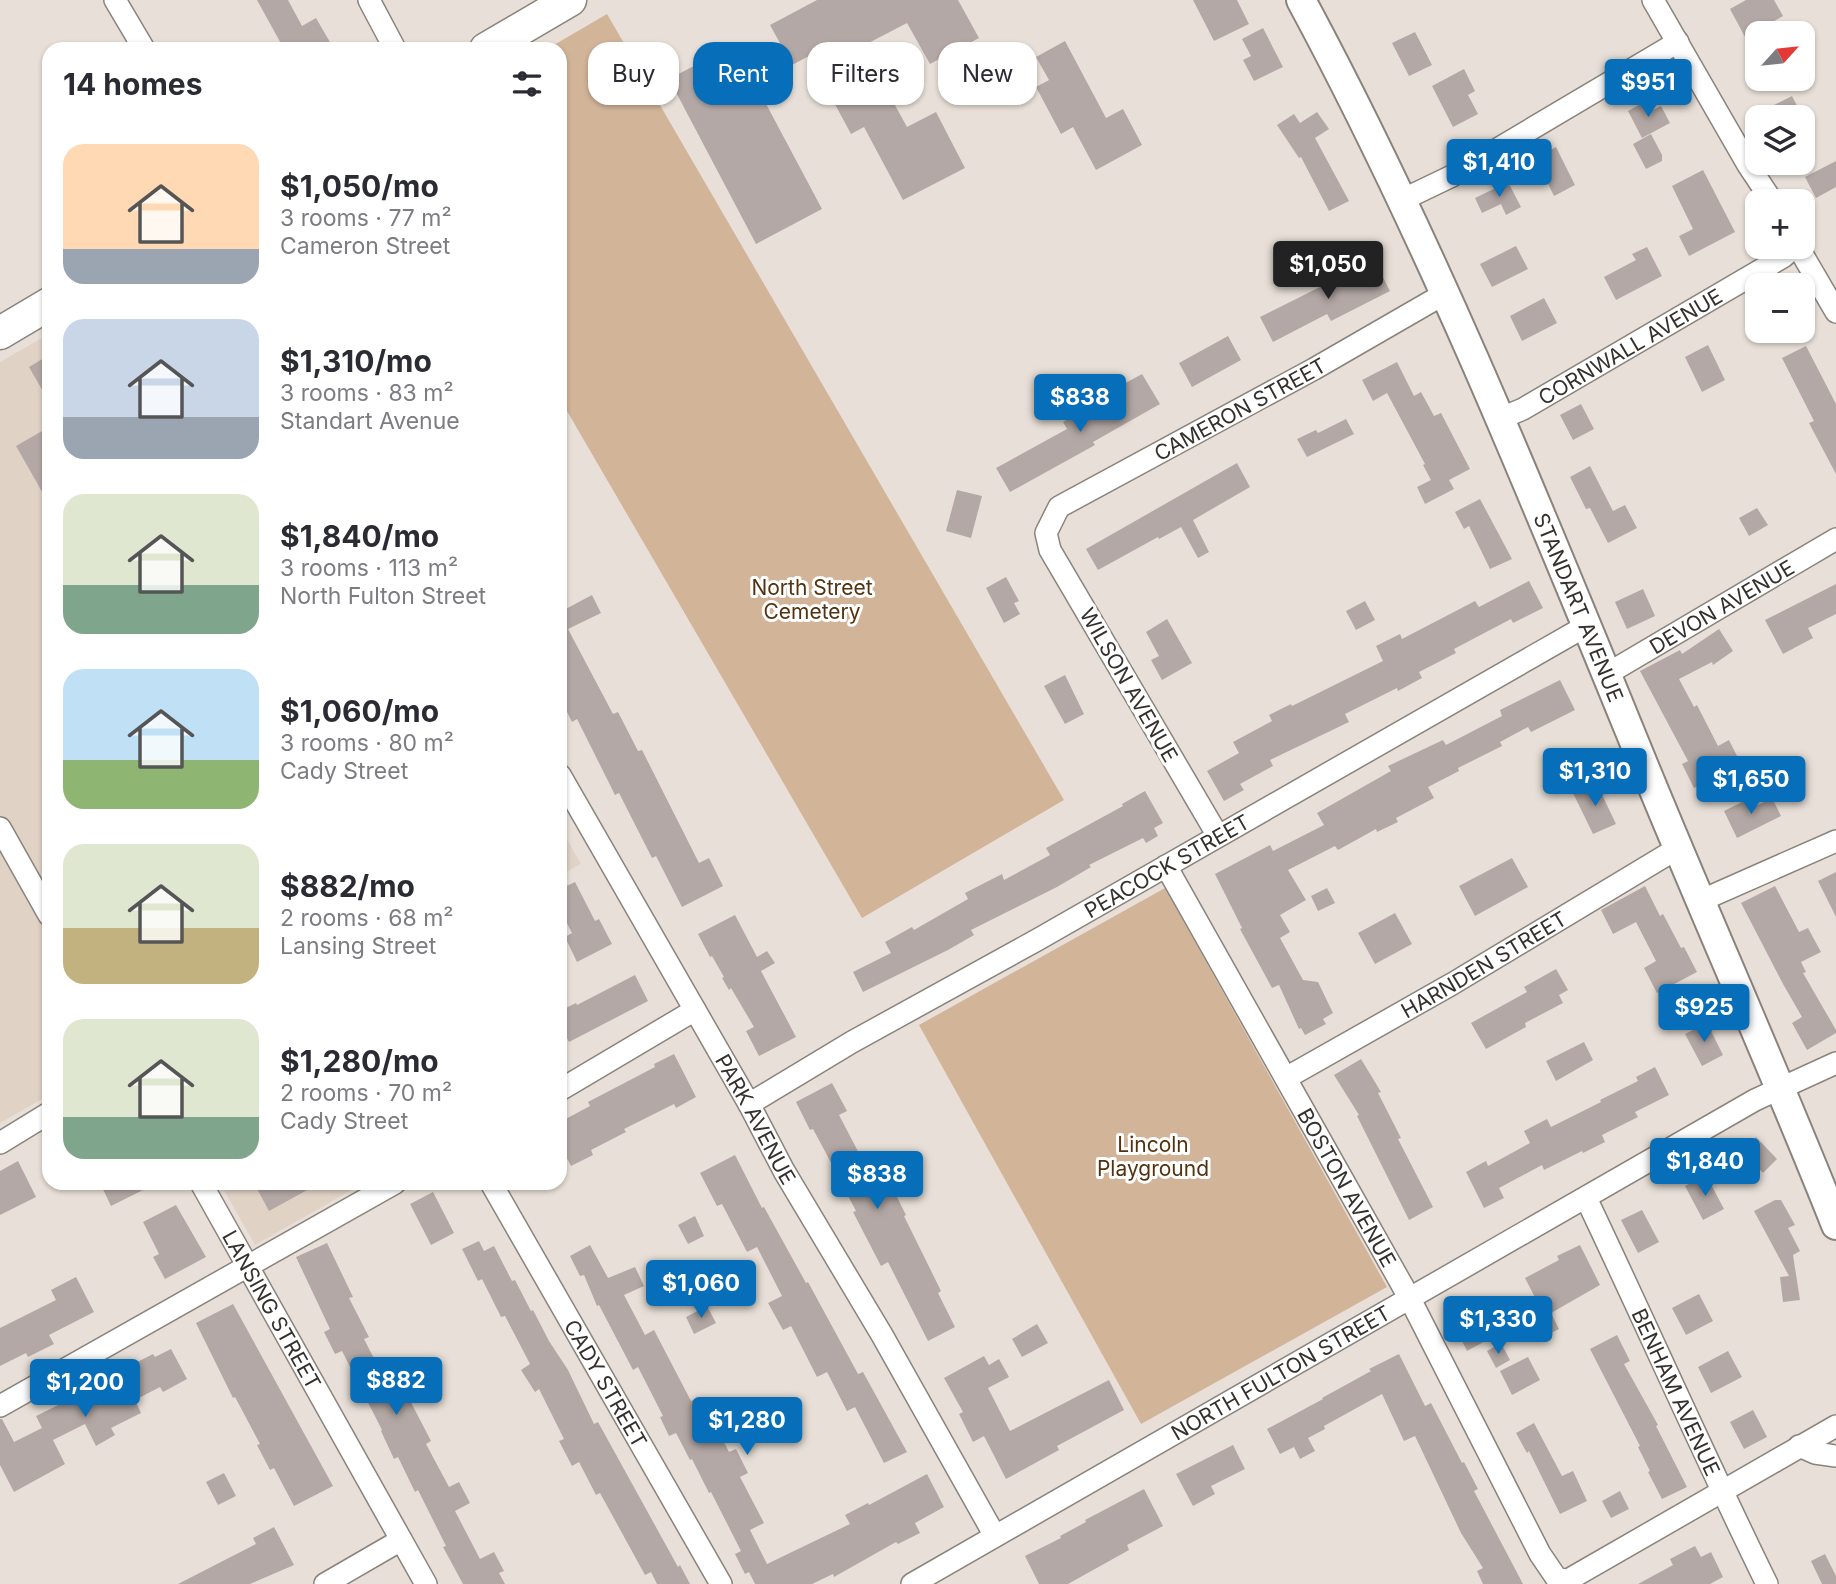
<!DOCTYPE html>
<html lang="en">
<head>
<meta charset="utf-8">
<style>
  :root { --surface:#fff; --page:#f2f2f3; --text:#2b2b33; --muted:#7c7c81; --accent:#076eb9 }
  body { margin:0; font-family:Inter,sans-serif; background:var(--page); color:var(--text); height:100vh; display:flex; flex-direction:column; font-size:26px; white-space:nowrap }
  * { box-sizing:border-box; margin:0 }
  p { font-size:23px; color:var(--muted) }
  .icon { flex:none; width:38px; height:38px; fill:none; stroke:currentColor; stroke-width:2; stroke-linecap:round; stroke-linejoin:round }
  .map { position:relative; flex:1; overflow:hidden }
  .side { position:absolute; left:42px; top:42px; width:525px; height:1148px; display:flex; flex-direction:column; background:var(--surface); border-radius:21px; box-shadow:0 2px 5px #0004 }
  .side>* { flex:none }
  .top-card { position:absolute; left:588px; top:42px; width:665px; height:63px; display:flex; gap:14px }
  .needle { width:46px; rotate:63deg }
  .fabs { position:absolute; left:1745px; top:21px; display:grid; gap:14px }
  .fabs a { display:grid; place-items:center; width:70px; height:70px; border-radius:14px; background:var(--surface); box-shadow:0 2px 5px #0004; font-size:35px }
  .price { position:absolute; translate:-50% -60px; padding:0 16px; border-radius:7px; background:var(--accent); color:#fff; font-size:23px; line-height:46px; filter:drop-shadow(0 2px 4px #0008) }
  .price::after { content:''; position:absolute; left:50%; top:42px; width:21px; height:16px; margin-left:-10px; background:inherit; clip-path:polygon(0 0,100% 0,50% 100%) }
  .price.on { background:#222; color:#fff }
  ul { padding:0; list-style:none }
  li { display:flex; align-items:center; gap:21px; height:175px; padding:0 21px }
  li span { display:grid; place-items:center; flex:none; width:196px; height:140px; border-radius:21px; color:#555 }
  li>.icon { margin-inline-start:auto }
  span .icon { width:84px; height:84px; fill:#fffc; stroke-width:1 }
  li b { font-size:30px }
  h2 { display:flex; justify-content:space-between; align-items:center; height:84px; padding:0 21px; font-size:30px }
  .pill { padding:0 24px; border-radius:21px; background:var(--surface); box-shadow:0 2px 5px #0004; font-size:24px; line-height:63px }
  .pill.on { background:var(--accent); color:#fff }
  .map>svg:first-child { display:block }
</style>
</head>
<body>
<div class="map">
<svg width="1836" height="1584" viewBox="0 0 1836 1584">
  <rect width="100%" height="100%" fill="#e8e0d8"/>
  <g fill="#e0d2c5">
    <path d="M49,334V1095L0,1123V362Z"/>
    <path d="M560,827L581,864L560,875Z"/>
    <path d="M220,1183H364L255,1245Z"/>
  </g>
  <g fill="#d2b499">
    <path d="M607,14L1064,800L862,918L560,399V49H547Z"/>
    <path d="M1165,888L1387,1287L1141,1424L919,1025Z"/>
  </g>
  <g fill="#b3a8a5">
    <path d="M257,0H288L302,26L316,18L334,49H284Z"/>
    <path d="M817,0H958L979,38L930,64L907,23L857,49L873,77L878,74L907,127L936,112L965,168L903,200L864,127L851,134L809,56L792,65L770,25Z"/>
    <path d="M1193,0H1237L1249,24L1214,41Z"/>
    <path d="M1746,0H1774L1783,16L1745,37L1730,9Z"/>
    <path d="M1263,28L1283,67L1254,81L1243,60L1251,56L1242,39Z"/>
    <path d="M1415,32L1432,65L1409,76L1392,43Z"/>
    <path d="M1065,41L1106,118L1123,109L1142,145L1096,170L1073,127L1061,134L1036,87L1049,80L1036,57Z"/>
    <path d="M730,47L743,73L748,70L822,209L756,244L669,79Z"/>
    <path d="M1464,69L1475,91L1468,95L1478,114L1453,127L1432,86Z"/>
    <path d="M1792,96L1803,117H1750Z"/>
    <path d="M1648,100L1653,110L1661,106L1670,123L1642,138L1628,111Z"/>
    <path d="M1317,112L1329,129L1315,138L1349,201L1329,211L1301,157L1299,158L1277,125L1294,114L1300,123Z"/>
    <path d="M1651,134L1662,155V161L1646,169L1633,144Z"/>
    <path d="M1556,147L1575,185L1554,196L1535,158Z"/>
    <path d="M1836,161V187L1816,198L1805,177Z"/>
    <path d="M1703,170L1735,232L1689,256L1679,236L1693,229L1672,186Z"/>
    <path d="M1508,182L1521,207L1506,215L1501,204L1482,213L1475,198Z"/>
    <path d="M1516,246L1528,269L1492,287L1480,264Z"/>
    <path d="M1647,247L1662,276L1616,300L1604,277L1636,260L1632,254Z"/>
    <path d="M1374,260L1390,291L1331,321L1327,314L1273,342L1260,317Z"/>
    <path d="M1544,298L1557,323L1522,341L1510,316Z"/>
    <path d="M1228,336L1241,360L1192,387L1179,363Z"/>
    <path d="M1708,345L1725,380L1702,392L1685,357Z"/>
    <path d="M1806,346L1836,404V474L1809,423L1814,421L1782,358Z"/>
    <path d="M49,355V402L29,367Z"/>
    <path d="M1397,362L1414,396L1421,392L1434,416L1441,413L1470,469L1449,480L1454,489L1425,504L1417,487L1431,480L1423,465L1425,464L1387,393L1373,401L1362,380Z"/>
    <path d="M1142,374L1160,404L1093,442L1095,445L1010,492L996,468L1067,429L1063,422L1078,414L1082,420L1118,399L1113,390Z"/>
    <path d="M1581,404L1594,429L1573,440L1560,415Z"/>
    <path d="M1346,419L1354,434L1307,457L1297,439L1316,430L1318,433Z"/>
    <path d="M49,427V504L16,446Z"/>
    <path d="M1237,463L1250,487L1193,520L1209,552L1198,558L1181,527L1159,539L1158,537L1098,570L1086,549Z"/>
    <path d="M1590,466L1613,511L1625,505L1637,528L1608,543L1590,508L1586,509L1570,477Z"/>
    <path d="M957,490L982,496L971,538L946,531Z"/>
    <path d="M1480,499L1512,559L1490,569L1469,526L1464,529L1455,512Z"/>
    <path d="M1757,508L1768,525L1749,536L1739,518Z"/>
    <path d="M1006,577L1019,601L1014,603L1020,614L1004,623L986,588Z"/>
    <path d="M1529,581L1543,608L1513,623L1511,619L1454,649L1456,653L1419,672L1422,678L1398,691L1397,688L1345,714L1349,722L1270,760L1273,766L1240,784L1244,790L1224,801L1207,771L1239,753L1233,742L1272,721L1269,715L1291,704L1292,706L1383,661L1376,646L1400,634L1402,639L1475,601L1479,607Z"/>
    <path d="M1836,584V614L1808,628L1813,638L1783,654L1765,620Z"/>
    <path d="M1643,589L1655,616L1627,629L1615,602Z"/>
    <path d="M592,595L601,613L568,629L613,714L618,712L638,751L642,750L699,863L709,858L723,886L682,907L656,856L652,858L619,793L615,795L577,719L572,722L560,698V612Z"/>
    <path d="M1365,601L1375,620L1356,630L1346,611Z"/>
    <path d="M1167,619L1192,663L1162,680L1151,660L1159,656L1146,632Z"/>
    <path d="M1719,629L1733,651L1713,665L1712,662L1679,679L1694,707L1697,705L1718,746L1729,740L1741,764L1694,788L1682,764L1688,761L1640,671L1680,650L1682,654Z"/>
    <path d="M1065,675L1084,714L1065,724L1044,686Z"/>
    <path d="M1560,680L1575,710L1531,732L1528,727L1500,742L1502,746L1458,768L1459,771L1428,787L1434,798L1396,818L1398,822L1377,832L1376,829L1338,850L1335,846L1288,870L1306,900L1280,915L1290,932L1280,938L1303,980L1318,982L1333,1013L1323,1019L1326,1024L1305,1035L1301,1028L1299,1029L1279,985L1272,988L1240,929L1242,928L1215,874L1270,845L1273,851L1324,825L1317,813L1391,771L1388,766L1443,740L1446,745L1502,716L1500,710Z"/>
    <path d="M1596,782L1616,824L1593,834L1573,793Z"/>
    <path d="M1145,791L1163,823L1154,828L1158,836L1146,843L1143,838L1089,865L1091,867L1057,887L971,930L974,935L948,950L863,992L853,972L891,953L885,942L912,927L914,930L968,899L965,893L1002,874L1004,880L1050,855L1046,848L1123,806L1122,804Z"/>
    <path d="M1750,798L1754,807L1772,798L1781,816L1737,838L1724,811Z"/>
    <path d="M1512,858L1528,887L1475,916L1459,886Z"/>
    <path d="M1836,872V917L1818,881Z"/>
    <path d="M575,882L595,921L599,919L612,944L577,962L565,937L572,933L560,910V889Z"/>
    <path d="M1645,886L1660,916L1663,914L1681,948L1684,947L1697,972L1657,993L1644,968L1656,961L1636,922L1613,934L1601,910Z"/>
    <path d="M1775,886L1799,932L1808,928L1821,952L1801,962L1806,972L1803,973L1836,1030V1033L1807,1050L1792,1023L1802,1017L1783,984L1741,903Z"/>
    <path d="M1327,888L1335,903L1318,911L1311,896Z"/>
    <path d="M1395,913L1412,944L1375,964L1358,933Z"/>
    <path d="M735,915L757,957L767,951L775,963L761,971L796,1037L759,1056L746,1031L754,1027L731,988L729,990L722,978L724,977L712,956L710,957L698,934Z"/>
    <path d="M1556,969L1568,990L1559,995L1563,1003L1525,1023L1526,1027L1486,1049L1471,1023L1527,992L1524,987Z"/>
    <path d="M635,975L648,1001L569,1042L560,1024V1011L576,1003L577,1005Z"/>
    <path d="M1707,1023L1723,1055L1702,1066L1685,1034Z"/>
    <path d="M1584,1042L1593,1060L1556,1081L1546,1061Z"/>
    <path d="M674,1054L696,1097L676,1108L674,1104L624,1129L626,1132L591,1150L593,1155L571,1166L560,1145V1122L590,1106L588,1102L655,1067L654,1064Z"/>
    <path d="M1361,1059L1381,1092L1378,1093L1401,1138L1398,1139L1433,1207L1409,1220L1357,1116L1359,1115L1334,1075Z"/>
    <path d="M1655,1067L1669,1095L1635,1112L1638,1117L1602,1135L1605,1142L1583,1153L1582,1151L1544,1170L1542,1165L1499,1188L1504,1198L1484,1208L1466,1172L1486,1161L1488,1166L1530,1143L1524,1131L1547,1119L1551,1127L1601,1102L1600,1100L1638,1081L1636,1077Z"/>
    <path d="M832,1083L847,1111L839,1115L862,1159L871,1155L890,1193L894,1191L906,1215L904,1216L941,1291L938,1293L955,1327L928,1341L888,1262L881,1266L853,1212L856,1211L828,1157L813,1129L810,1130L796,1102Z"/>
    <path d="M1756,1137L1777,1159L1763,1173L1742,1151Z"/>
    <path d="M735,1155L762,1208L764,1207L806,1283L808,1282L858,1374L863,1372L907,1452L884,1463L855,1407L847,1411L827,1372L817,1377L791,1326L783,1330L768,1303L782,1296L757,1247L747,1252L722,1204L717,1206L700,1173Z"/>
    <path d="M18,1161L36,1197L0,1215V1171Z"/>
    <path d="M1706,1175L1724,1209L1703,1220L1685,1186Z"/>
    <path d="M100,1183H157L111,1206Z"/>
    <path d="M254,1183H320L269,1211Z"/>
    <path d="M433,1192L454,1233L431,1245L410,1204Z"/>
    <path d="M1775,1200H1781L1795,1225L1788,1228L1800,1251L1793,1255L1800,1300L1783,1302L1780,1277L1789,1276L1754,1211Z"/>
    <path d="M176,1205L206,1257L165,1279L153,1257L159,1254L143,1222Z"/>
    <path d="M1642,1210L1659,1242L1638,1253L1621,1220Z"/>
    <path d="M695,1216L704,1236L688,1244L678,1225Z"/>
    <path d="M479,1241L484,1251L494,1246L512,1281L515,1280L531,1311L533,1310L549,1341L568,1370L594,1424L598,1422L678,1567L680,1565L690,1584H657L651,1572L645,1575L600,1493L596,1495L579,1462L572,1466L559,1441L564,1439L539,1389L535,1392L521,1370L530,1364L505,1316L501,1317L482,1279L478,1281L462,1249Z"/>
    <path d="M327,1243L353,1297L349,1298L369,1337L364,1339L380,1370L391,1364L431,1441L426,1444L449,1487L459,1482L470,1503L455,1511L480,1559L494,1552L504,1571L499,1573L505,1584H463L443,1547L446,1546L418,1490L415,1492L398,1457L394,1459L381,1431L382,1430L342,1351L335,1354L324,1332L330,1329L296,1257Z"/>
    <path d="M590,1245L608,1278L635,1267L644,1286L624,1295L645,1335L654,1330L691,1401L697,1398L709,1423L713,1421L729,1452L736,1449L748,1473L740,1477L764,1523L750,1530L767,1564L850,1524L845,1515L868,1503L869,1505L927,1474L944,1507L915,1523L920,1533L898,1544L896,1542L834,1577L833,1574L812,1584H755L749,1572L745,1574L735,1554L741,1551L711,1492L709,1493L692,1459L690,1460L676,1433L669,1436L660,1417L663,1416L638,1367L633,1370L599,1305L597,1306L584,1275L580,1276L570,1256Z"/>
    <path d="M1580,1245L1600,1285L1551,1313L1559,1329L1545,1336L1537,1319L1544,1315L1525,1278L1559,1260L1557,1256Z"/>
    <path d="M76,1277L94,1312L49,1335L54,1344L28,1357L26,1353L0,1366V1328L56,1300L51,1290Z"/>
    <path d="M1699,1294L1713,1321L1686,1335L1672,1308Z"/>
    <path d="M233,1304L333,1486L294,1506L274,1468L270,1470L257,1445L260,1444L235,1397L233,1398L196,1323Z"/>
    <path d="M707,1306L716,1323L694,1334L686,1317Z"/>
    <path d="M1464,1312L1467,1317L1475,1313L1489,1339L1467,1351L1451,1319Z"/>
    <path d="M1037,1324L1048,1343L1022,1357L1012,1339Z"/>
    <path d="M1617,1335L1630,1361L1624,1364L1658,1425L1656,1426L1687,1487L1662,1499L1648,1472L1650,1471L1638,1447L1640,1446L1590,1349Z"/>
    <path d="M1501,1343L1510,1360L1496,1368L1487,1351Z"/>
    <path d="M171,1349L187,1379L163,1392L160,1387L135,1400L141,1413L111,1428L115,1435L96,1446L85,1424L53,1440L65,1464L14,1492L0,1465V1419H2L14,1442L42,1428L36,1416L91,1389L95,1396L121,1383L116,1373L153,1354L155,1357Z"/>
    <path d="M1728,1351L1742,1377L1711,1393L1698,1367Z"/>
    <path d="M1399,1354L1425,1406L1431,1403L1462,1463L1464,1462L1478,1489L1474,1491L1523,1584H1483L1477,1571L1483,1568L1461,1533L1415,1436L1404,1441L1382,1394L1324,1426L1325,1429L1308,1438L1315,1451L1300,1459L1294,1447L1280,1454L1267,1429L1323,1399L1322,1398L1371,1371L1369,1369Z"/>
    <path d="M984,1356L989,1365L999,1359L1009,1377L988,1388L1010,1431L1109,1380L1124,1410L1057,1446L1059,1450L1006,1479L984,1436L973,1442L959,1414L963,1412L944,1378Z"/>
    <path d="M1528,1357L1540,1380L1512,1395L1500,1371Z"/>
    <path d="M1753,1410L1767,1437L1744,1449L1730,1422Z"/>
    <path d="M1534,1423L1562,1476L1573,1471L1587,1501L1560,1514L1529,1451L1527,1453L1516,1433Z"/>
    <path d="M1233,1445L1245,1469L1211,1486L1215,1494L1193,1506L1176,1474Z"/>
    <path d="M224,1473L236,1496L218,1505L206,1482Z"/>
    <path d="M1144,1489L1163,1526L1127,1545L1129,1550L1068,1584H1039L1025,1556L1061,1538L1060,1536L1086,1522L1085,1520Z"/>
    <path d="M1620,1491L1629,1509L1611,1518L1602,1501Z"/>
    <path d="M274,1527L294,1565L250,1584H178L256,1544L253,1538Z"/>
    <path d="M1695,1546L1701,1557L1711,1552L1723,1577L1710,1584H1638L1673,1565L1670,1559Z"/>
    <path d="M1825,1554L1836,1576V1584H1822L1811,1561Z"/>
  </g>
  <g fill="none" stroke-linecap="round" stroke-linejoin="round">
    <defs>
      <g id="street">
        <path d="M115,0L144,49"/>
        <path d="M369,0L395,49"/>
        <path d="M1653,0L1748,165L1772,201"/>
        <path d="M1402,200L1452,176L1678,42"/>
        <path d="M1798,247L1836,312"/>
        <path id="s1" d="M1499,419L1523,409L1783,257L1794,247"/>
        <path id="s2" d="M1607,674L1836,539"/>
        <path id="s3" d="M560,775L749,1104L784,1171L882,1335L995,1536"/>
        <path d="M0,828L49,915"/>
        <path id="s4" d="M1218,836L1050,550L1046,533L1059,507L1314,369L1444,294"/>
        <path id="s5" d="M1166,866L1410,1299L1540,1554L1557,1579L1568,1580L1836,1426"/>
        <path d="M1700,901L1836,841"/>
        <path id="s6" d="M1286,1078L1452,984L1678,848"/>
        <path d="M560,1090L695,1010"/>
        <path id="s7" d="M749,1104L852,1042L1037,940L1586,626"/>
        <path d="M0,1143L49,1113"/>
        <path id="s8" d="M201,1183L426,1584"/>
        <path id="s9" d="M491,1183L721,1584"/>
        <path id="s10" d="M1586,1198C1647,1326 1704,1456 1767,1584"/>
        <path d="M0,1406L395,1183"/>
        <path d="M1799,1446L1815,1453L1836,1456"/>
        <path d="M325,1584L401,1540"/>
        <path id="s11" d="M912,1584L1755,1100L1836,1063"/>
      </g>
      <g id="secondary">
        <path id="s12" d="M1301,0C1433,245 1539,509 1644,766C1707,920 1775,1071 1836,1225"/>
      </g>
      <g id="primary">
        <path d="M486,49L570,0"/>
        <path d="M0,333L49,304"/>
      </g>
    </defs>
    <use href="#street" stroke="#8a837c" stroke-width="24"/>
    <use href="#secondary" stroke="#8a837c" stroke-width="32"/>
    <use href="#primary" stroke="#8a837c" stroke-width="35"/>
    <use href="#street" stroke="#fff" stroke-width="21"/>
    <use href="#secondary" stroke="#fff" stroke-width="28"/>
    <use href="#primary" stroke="#fff" stroke-width="32"/>
  </g>
  <g text-anchor="middle" dominant-baseline="central" stroke-width="6" stroke-linejoin="round" paint-order="stroke">
    <g font-size="21" fill="#34302d" stroke="#fff">
      <text stroke="none"><textPath href="#s1" startOffset="150">CORNWALL AVENUE</textPath></text>
      <text stroke="none"><textPath href="#s4" startOffset="584">CAMERON STREET</textPath></text>
      <text stroke="none"><textPath href="#s2" startOffset="133">DEVON AVENUE</textPath></text>
      <text stroke="none"><textPath href="#s12" startOffset="668">STANDART AVENUE</textPath></text>
      <text transform="translate(1129 685) rotate(60)">WILSON AVENUE</text>
      <text stroke="none"><textPath href="#s7" startOffset="481">PEACOCK STREET</textPath></text>
      <text stroke="none"><textPath href="#s6" startOffset="228">HARNDEN STREET</textPath></text>
      <text stroke="none"><textPath href="#s3" startOffset="396">PARK AVENUE</textPath></text>
      <text stroke="none"><textPath href="#s5" startOffset="369">BOSTON AVENUE</textPath></text>
      <text stroke="none"><textPath href="#s8" startOffset="145">LANSING STREET</textPath></text>
      <text stroke="none"><textPath href="#s11" startOffset="425">NORTH FULTON STREET</textPath></text>
      <text stroke="none"><textPath href="#s9" startOffset="231">CADY STREET</textPath></text>
      <text stroke="none"><textPath href="#s10" startOffset="214">BENHAM AVENUE</textPath></text>
    </g>
    <g font-size="21" fill="#53330f" stroke="#fff">
      <text x="812" y="587">North Street<tspan x="812" dy="24">Cemetery</tspan></text>
      <text x="1153" y="1144">Lincoln<tspan x="1153" dy="24">Playground</tspan></text>
    </g>
  </g>
</svg>
<div class="fabs">
<a><svg class="needle" viewBox="-14 -14 28 28"><path d="M0-13l5 13h-10z" fill="#e53935"/><path d="M0 13l5-13h-10z" fill="#7c7c81"/></svg></a>
<a><svg class="icon" aria-label="layers" viewBox="0 0 24 24"><path d="M12 4l9 5-9 5-9-5zM3 14l9 5 9-5"/></svg></a>
<a>+</a>
<a>−</a>
</div>
<b class="price" style="left:1648px;top:119px">$951</b>
<b class="price" style="left:1499px;top:199px">$1,410</b>
<b class="price on" style="left:1328px;top:301px">$1,050</b>
<b class="price" style="left:1080px;top:434px">$838</b>
<b class="price" style="left:1595px;top:808px">$1,310</b>
<b class="price" style="left:1751px;top:816px">$1,650</b>
<b class="price" style="left:1704px;top:1044px">$925</b>
<b class="price" style="left:1705px;top:1198px">$1,840</b>
<b class="price" style="left:877px;top:1211px">$838</b>
<b class="price" style="left:701px;top:1320px">$1,060</b>
<b class="price" style="left:1498px;top:1356px">$1,330</b>
<b class="price" style="left:396px;top:1417px">$882</b>
<b class="price" style="left:85px;top:1419px">$1,200</b>
<b class="price" style="left:747px;top:1457px">$1,280</b>
<div class="top-card">
<a class="pill">Buy</a>
<a class="pill on">Rent</a>
<a class="pill">Filters</a>
<a class="pill">New</a>
</div>
<section class="side">
<h2>14 homes<svg class="icon" aria-label="filters" viewBox="0 0 24 24"><path d="M4 7h16M4 17h16"/><circle cx="9" cy="7" r="2"/><circle cx="15" cy="17" r="2"/></svg></h2>
<ul>
<li><span style="background:linear-gradient(#ffd9b3 75%,#9aa5b1 0)"><svg class="icon" aria-label="home" viewBox="0 0 24 24"><path d="M3 11l9-7 9 7M6 9v11h12V9"/></svg></span><div><b>$1,050/mo</b><p>3 rooms · 77 m²</p><p>Cameron Street</p></div></li>
<li><span style="background:linear-gradient(#c9d6e8 70%,#9aa5b1 0)"><svg class="icon" aria-label="home" viewBox="0 0 24 24"><path d="M3 11l9-7 9 7M6 9v11h12V9"/></svg></span><div><b>$1,310/mo</b><p>3 rooms · 83 m²</p><p>Standart Avenue</p></div></li>
<li><span style="background:linear-gradient(#dfe7d0 65%,#7fa58c 0)"><svg class="icon" aria-label="home" viewBox="0 0 24 24"><path d="M3 11l9-7 9 7M6 9v11h12V9"/></svg></span><div><b>$1,840/mo</b><p>3 rooms · 113 m²</p><p>North Fulton Street</p></div></li>
<li><span style="background:linear-gradient(#bfe0f5 65%,#8fb573 0)"><svg class="icon" aria-label="home" viewBox="0 0 24 24"><path d="M3 11l9-7 9 7M6 9v11h12V9"/></svg></span><div><b>$1,060/mo</b><p>3 rooms · 80 m²</p><p>Cady Street</p></div></li>
<li><span style="background:linear-gradient(#dfe7d0 60%,#c2b280 0)"><svg class="icon" aria-label="home" viewBox="0 0 24 24"><path d="M3 11l9-7 9 7M6 9v11h12V9"/></svg></span><div><b>$882/mo</b><p>2 rooms · 68 m²</p><p>Lansing Street</p></div></li>
<li><span style="background:linear-gradient(#dfe7d0 70%,#7fa58c 0)"><svg class="icon" aria-label="home" viewBox="0 0 24 24"><path d="M3 11l9-7 9 7M6 9v11h12V9"/></svg></span><div><b>$1,280/mo</b><p>2 rooms · 70 m²</p><p>Cady Street</p></div></li>
</ul>
</section>
</div>
</body>
</html>
